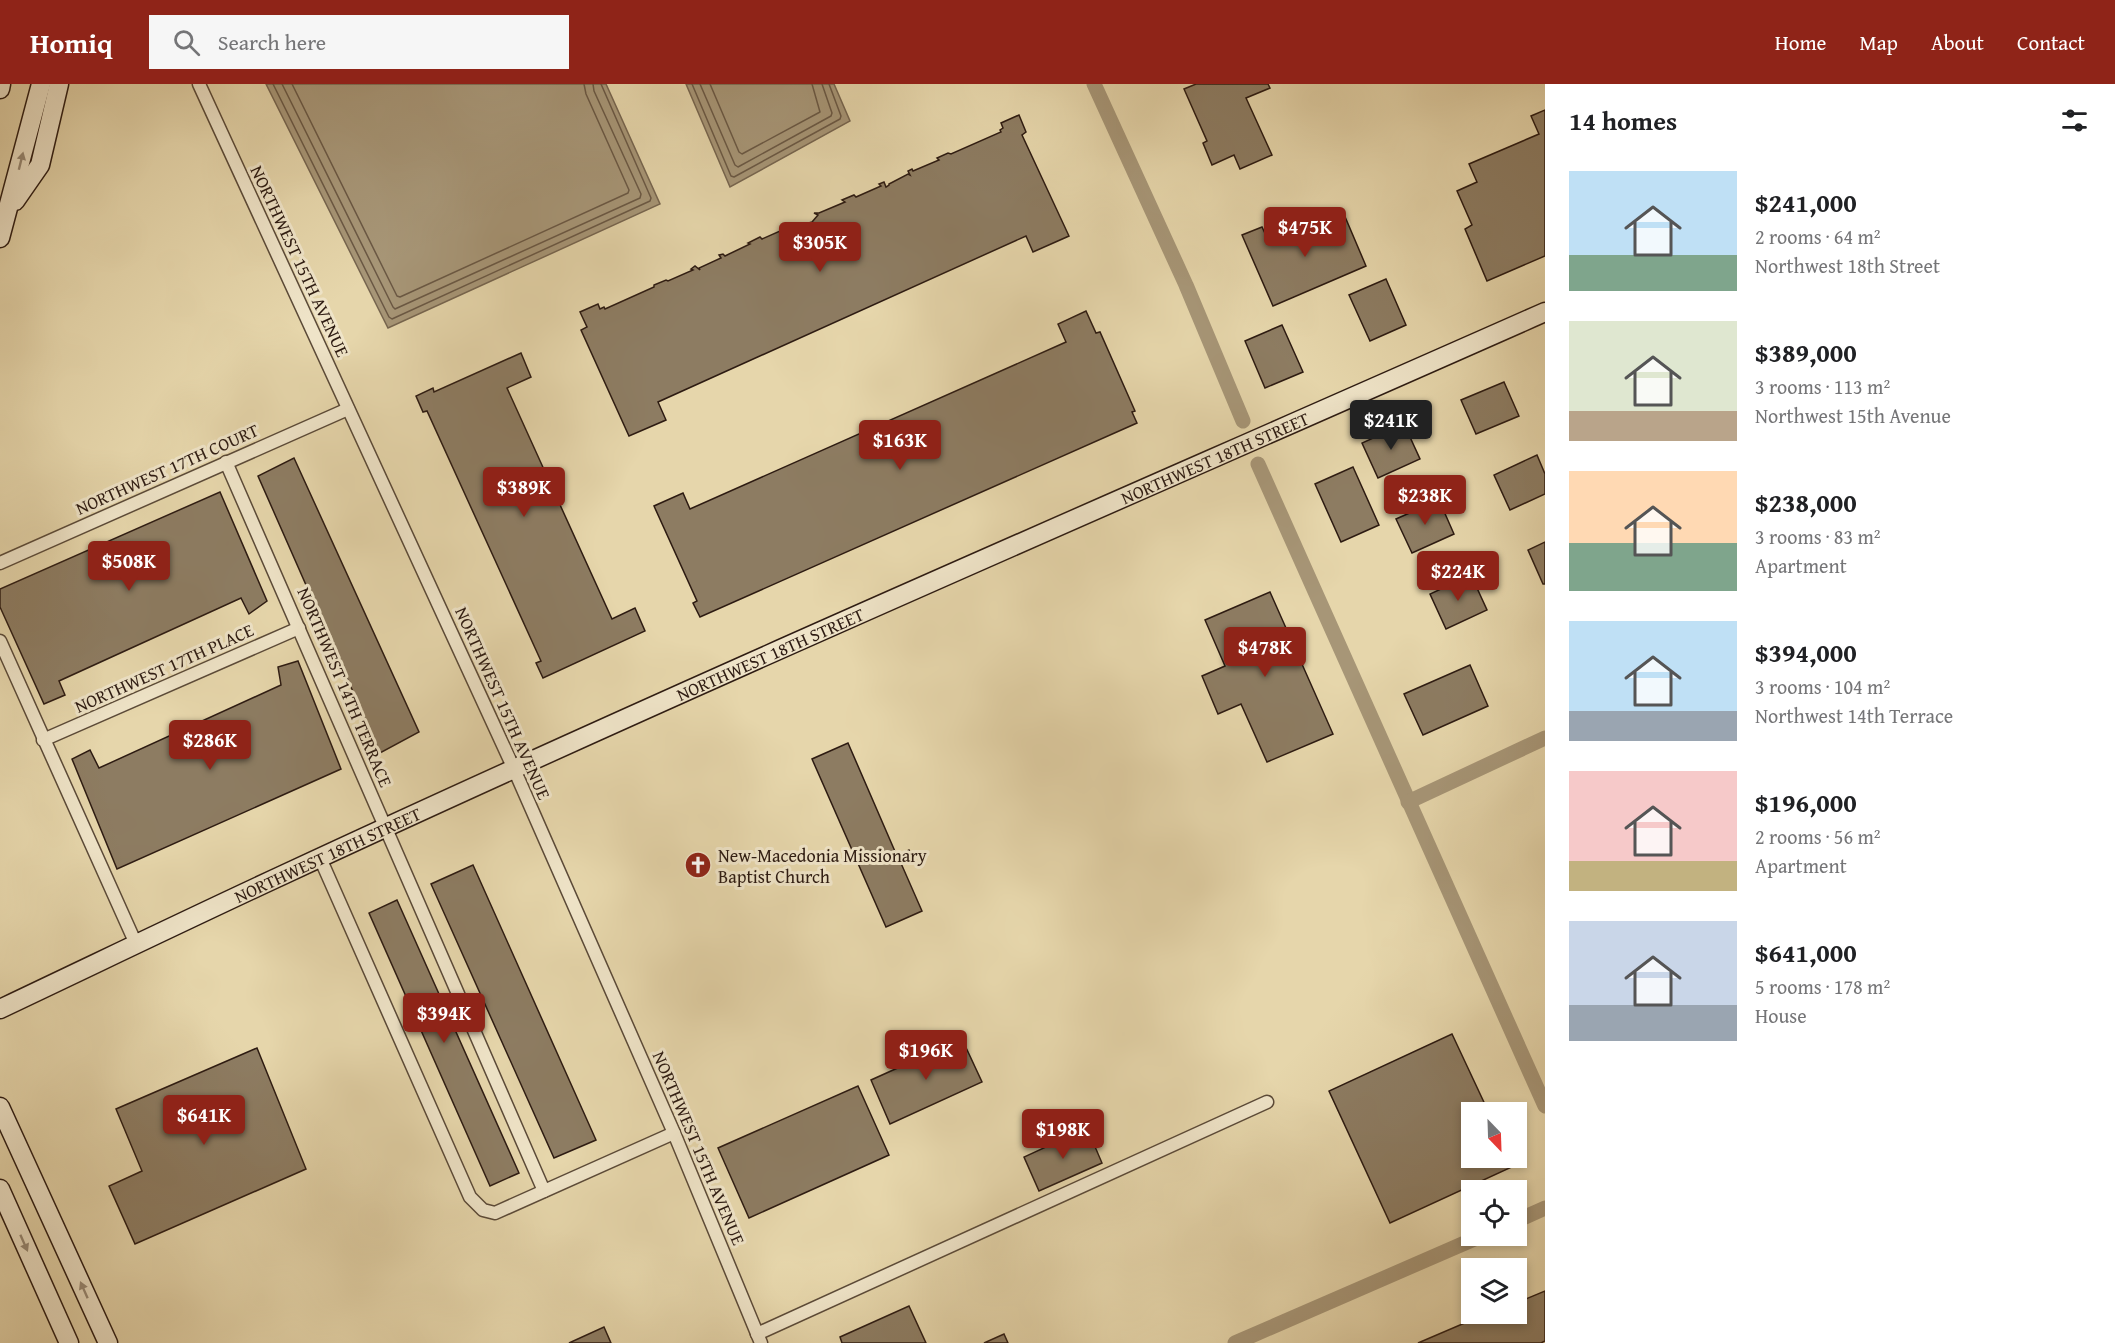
<!DOCTYPE html>
<html lang="en">
<head>
<meta charset="utf-8">
<style>
  :root { --surface:#fff; --page:#f6f6f6; --text:#202124; --muted:#757577; --accent:#8f2418 }
  body { margin:0; font-family:"Gentium Book Plus",serif; background:var(--page); color:var(--text); height:100vh; display:flex; flex-direction:column; font-size:22px; white-space:nowrap }
  * { box-sizing:border-box; margin:0 }
  p { font-size:20px; color:var(--muted) }
  .icon { flex:none; width:33px; height:33px; fill:none; stroke:currentColor; stroke-width:2; stroke-linecap:round; stroke-linejoin:round }
  .map { position:relative; flex:1; overflow:hidden }
  .panel { display:flex; flex-direction:column; background:var(--surface); width:570px }
  .panel>* { flex:none }
  .needle { width:39px; rotate:157deg }
  .controls { position:absolute; left:1461px; top:1018px; display:grid; gap:12px }
  .controls a { display:grid; place-items:center; width:66px; height:66px; border-radius:0px; background:var(--surface); box-shadow:0 3px 9px #0003; font-size:30px }
  .price { position:absolute; translate:-50% -51px; padding:0 14px; border-radius:6px; background:var(--accent); color:#fff; font-size:20px; line-height:39px; filter:drop-shadow(0 2px 3px #0008) }
  .price::after { content:''; position:absolute; left:50%; top:36px; width:18px; height:14px; margin-left:-9px; background:inherit; clip-path:polygon(0 0,100% 0,50% 100%) }
  .price.selected { background:#222; color:#fff }
  ul { padding:0; list-style:none }
  li { display:flex; align-items:center; gap:18px; height:150px; padding:0 24px }
  li span { display:grid; place-items:center; flex:none; width:168px; height:120px; border-radius:0px; color:#555 }
  li>.icon { margin-inline-start:auto }
  span .icon { width:72px; height:72px; fill:#fffc; stroke-width:1 }
  li b { font-size:26px }
  h2 { display:flex; justify-content:space-between; align-items:center; height:72px; padding:0 24px; font-size:26px }
  header { display:flex; align-items:center; gap:36px; box-sizing:border-box; height:84px; padding:0 30px; background:var(--accent); color:#fff }
  header strong { font-size:28px }
  nav { display:flex; gap:33px; margin-inline-start:auto; font-size:21px }
  .search { width:420px; height:54px; background:var(--page); display:flex; align-items:center; gap:15px; box-sizing:border-box; padding:0 21px; border-radius:0px; color:var(--muted); font-size:22px }
  main { display:flex; flex:1; min-height:0 }
  .map>svg:first-child { display:block }
</style>
</head>
<body>
<header>
<strong>Homiq</strong>
<div class="search"><svg class="icon" aria-label="search" viewBox="0 0 24 24"><circle cx="10" cy="10" r="6"/><path d="M15 15l6 6"/></svg>Search here</div>
<nav><a>Home</a><a>Map</a><a>About</a><a>Contact</a></nav>
</header>
<main>
<div class="map">
<svg width="1545" height="1259" viewBox="0 0 1545 1259">
  <rect width="100%" height="100%" fill="#e6d6ab"/>
  <filter id="stains"><feTurbulence type="fractalNoise" baseFrequency=".00333" numOctaves="4"/><feColorMatrix values="0 0 0 0 .2 0 0 0 0 .09 0 0 0 0 .02 0 0 0 .5 -.17"/></filter>
  <radialGradient id="worn" r=".72"><stop offset=".6" stop-color="#630" stop-opacity="0"/><stop offset="1" stop-color="#630" stop-opacity=".3"/></radialGradient>
  <g fill="#a79677" stroke="#76654f" stroke-width="1.5">
    <path d="M266,0H606L660,120L388,244Z"/>
    <path d="M686,0H834L850,37L730,103Z"/>
  </g>
  <g fill="none" stroke-linecap="round" stroke-linejoin="round">
    <g stroke="#6a5844" stroke-width="1.5">
      <path d="M273,0L389,233L392,235L650,117L651,114L601,0"/>
      <path d="M282,0L393,223L395,225L640,114L641,110L594,7L593,0"/>
      <path d="M292,0L397,212L400,213L628,109L629,106L586,10L584,0"/>
      <path d="M692,0L731,92L734,93L840,35L841,32L829,0"/>
      <path d="M700,0L735,81L738,83L831,32L832,29L822,0"/>
      <path d="M710,0L739,68L742,70L820,28L812,0"/>
    </g>
    <g stroke="#a79677" stroke-width="15">
      <path d="M1094,0L1186,201L1243,337"/>
      <path d="M1258,380L1545,1022"/>
      <path d="M1408,718L1545,654"/>
      <path d="M1516,1137L1545,1124"/>
      <path d="M1235,1259L1481,1152"/>
    </g>
  </g>
  <g fill="#8d7c62" stroke="#2d1b12" stroke-width="1.5">
    <path d="M1196,0H1268L1270,4L1246,14L1272,71L1240,85L1234,71L1212,81L1203,59L1207,57L1184,5Z"/>
    <path d="M1545,26V172L1487,197L1465,145L1472,141L1457,107L1477,98L1469,80L1539,50L1531,32Z"/>
    <path d="M1019,31L1026,48L1022,51L1069,152L1033,168L1026,152L658,318L666,336L629,352L581,246L587,243L580,228L598,220L600,225L604,223L605,225L654,203V201L666,196L668,197L693,186L691,185L695,182L700,186L699,184L721,174L719,171L723,170L725,172L750,160L748,159L760,153L762,155L787,144L785,142L790,141L791,144L812,138L818,131L814,129H819L845,118L842,116L854,111L856,113L881,102L879,100L884,98L886,103L889,101V100L908,90L910,91L908,87L912,85L913,87L939,76L937,74L948,69L951,70L1001,48L1000,46L1003,44L1001,39Z"/>
    <path d="M1343,128L1366,182L1273,222L1242,151L1262,143L1270,160Z"/>
    <path d="M1386,195L1406,241L1370,257L1349,211Z"/>
    <path d="M1086,227L1096,249L1100,248L1135,327L1132,328L1137,339L700,533L693,519L697,517L654,422L683,409L690,425L1066,258L1058,240Z"/>
    <path d="M1282,241L1303,288L1265,304L1245,257Z"/>
    <path d="M521,269L531,293L507,304L556,412L612,535L635,524L645,547L543,594L536,579L541,577L427,327L423,328L416,312L433,304L434,308Z"/>
    <path d="M1504,298L1519,332L1476,350L1461,316Z"/>
    <path d="M1404,340L1420,375L1378,394L1362,359Z"/>
    <path d="M1537,371L1545,390V410L1510,426L1494,391Z"/>
    <path d="M294,374L419,648L380,669L258,392Z"/>
    <path d="M1353,383L1379,441L1341,458L1315,400Z"/>
    <path d="M220,408L267,517L249,530L241,514L59,597L65,611L44,620L0,523V505Z"/>
    <path d="M1439,416L1454,450L1412,469L1396,435Z"/>
    <path d="M1545,458V500H1543L1528,466Z"/>
    <path d="M1471,491L1487,526L1446,545L1430,510Z"/>
    <path d="M1270,508L1333,650L1267,678L1241,620L1218,630L1202,592L1225,582L1205,536Z"/>
    <path d="M298,577L341,685L117,785L72,675L90,666L99,684L281,601L278,583Z"/>
    <path d="M1470,581L1488,622L1423,651L1404,610Z"/>
    <path d="M848,659L897,772L909,766L912,772L900,777L922,827L886,843L812,675Z"/>
    <path d="M473,781L596,1056L554,1074L431,800Z"/>
    <path d="M397,816L519,1089L490,1102L369,829Z"/>
    <path d="M1452,950L1489,1029H1472V1074H1510L1514,1082L1390,1139L1329,1007Z"/>
    <path d="M962,955L982,998L890,1040L871,996Z"/>
    <path d="M257,964L306,1085L135,1160L109,1102L142,1087L116,1025Z"/>
    <path d="M858,1002L889,1071L749,1134L718,1064Z"/>
    <path d="M1087,1044L1102,1079L1039,1107L1024,1073Z"/>
    <path d="M1545,1207V1257L1541,1259H1418L1481,1232L1482,1234L1491,1230H1516V1219Z"/>
    <path d="M909,1222L926,1259H842L840,1253Z"/>
    <path d="M604,1243L611,1259H569Z"/>
    <path d="M1004,1250L1008,1259H984Z"/>
  </g>
  <g fill="none" stroke-linecap="round" stroke-linejoin="round">
    <defs>
      <g id="street">
        <path d="M199,0L514,685L674,1049L761,1259"/>
        <path d="M226,378L544,1107"/>
        <path d="M0,479L348,325"/>
        <path d="M0,557L136,860"/>
        <path d="M43,656L299,544"/>
        <path d="M320,774L470,1113L483,1126L495,1129L674,1049"/>
        <path d="M757,1250L1267,1018"/>
      </g>
      <g id="secondary">
        <path d="M0,5L1,0"/>
        <path d="M15,117L40,81L59,0"/>
        <path d="M0,154L41,0"/>
        <path id="s1" d="M0,925C95,880 190,834 285,790C702,596 1125,414 1545,228"/>
        <path d="M0,1023L108,1259"/>
        <path d="M0,1105L69,1259"/>
      </g>
    </defs>
    <use href="#street" stroke="#5b4a38" stroke-width="15"/>
    <use href="#secondary" stroke="#2d1b12" stroke-width="21"/>
    <use href="#street" stroke="#efe4c8" stroke-width="12"/>
    <use href="#secondary" stroke="#efe4c8" stroke-width="18"/>
  </g>
  <defs><path id="oneway-solid" d="M-6-.8H1V-3.2L6.5 0L1 3.2V.8H-6Z" transform="scale(1.5)"/></defs>
  <g fill="#988a76">
    <use href="#oneway-solid" transform="translate(21 77) rotate(-76)"/>
    <use href="#oneway-solid" transform="translate(24 1159) rotate(66)"/>
    <use href="#oneway-solid" transform="translate(84 1206) rotate(-114)"/>
  </g>
  <defs>
    <symbol id="church-disc" viewBox="-11 -11 22 22"><circle r="9.5" fill="#8f2418" stroke="#efe4c8"/><path d="M-1.2-6h2.4v3.5h3.3v2.4h-3.3V6h-2.4V-.1h-3.3v-2.4h3.3Z" fill="#fff"/></symbol>
  </defs>
  <g fill-rule="evenodd">
    <use href="#church-disc" x="683" y="766" width="30" height="30"/>
  </g>
  <g text-anchor="middle" dominant-baseline="central" stroke-width="6" stroke-linejoin="round" paint-order="stroke">
    <g font-size="18" fill="#2d1b12" stroke="#efe4c8">
      <text transform="translate(300 177) rotate(65)">NORTHWEST 15TH AVENUE</text>
      <text stroke="none"><textPath href="#s1" startOffset="1334">NORTHWEST 18TH STREET</textPath></text>
      <text transform="translate(167 385) rotate(-24)">NORTHWEST 17TH COURT</text>
      <text stroke="none"><textPath href="#s1" startOffset="848">NORTHWEST 18TH STREET</textPath></text>
      <text transform="translate(164 584) rotate(-24)">NORTHWEST 17TH PLACE</text>
      <text transform="translate(345 603) rotate(67)">NORTHWEST 14TH TERRACE</text>
      <text transform="translate(503 619) rotate(66)">NORTHWEST 15TH AVENUE</text>
      <text stroke="none"><textPath href="#s1" startOffset="362">NORTHWEST 18TH STREET</textPath></text>
      <text transform="translate(699 1064) rotate(67)">NORTHWEST 15TH AVENUE</text>
    </g>
    <g font-size="18" fill="#2d1b12" stroke="#efe4c8" text-anchor="start">
      <text x="718" y="771">New-Macedonia Missionary<tspan x="718" dy="21">Baptist Church</tspan></text>
    </g>
  </g>
  <rect width="100%" height="100%" filter="url(#stains)"/>
  <rect width="100%" height="100%" fill="url(#worn)"/>
</svg>
<div class="controls">
<a><svg class="needle" viewBox="-14 -14 28 28"><path d="M0-13l5 13h-10z" fill="#e53935"/><path d="M0 13l5-13h-10z" fill="#757577"/></svg></a>
<a><svg class="icon" aria-label="locate" viewBox="0 0 24 24"><circle cx="12" cy="12" r="6"/><path d="M12 2v4M12 18v4M2 12h4M18 12h4"/></svg></a>
<a><svg class="icon" aria-label="layers" viewBox="0 0 24 24"><path d="M12 4l9 5-9 5-9-5zM3 14l9 5 9-5"/></svg></a>
</div>
<b class="price" style="left:1305px;top:174px">$475K</b>
<b class="price" style="left:820px;top:189px">$305K</b>
<b class="price selected" style="left:1391px;top:367px">$241K</b>
<b class="price" style="left:900px;top:387px">$163K</b>
<b class="price" style="left:524px;top:434px">$389K</b>
<b class="price" style="left:1425px;top:442px">$238K</b>
<b class="price" style="left:129px;top:508px">$508K</b>
<b class="price" style="left:1458px;top:518px">$224K</b>
<b class="price" style="left:1265px;top:594px">$478K</b>
<b class="price" style="left:210px;top:687px">$286K</b>
<b class="price" style="left:444px;top:960px">$394K</b>
<b class="price" style="left:926px;top:997px">$196K</b>
<b class="price" style="left:204px;top:1062px">$641K</b>
<b class="price" style="left:1063px;top:1076px">$198K</b>
</div>
<section class="panel">
<h2>14 homes<svg class="icon" aria-label="filters" viewBox="0 0 24 24"><path d="M4 7h16M4 17h16"/><circle cx="9" cy="7" r="2"/><circle cx="15" cy="17" r="2"/></svg></h2>
<ul>
<li><span style="background:linear-gradient(#bfe0f5 70%,#7fa58c 0)"><svg class="icon" aria-label="home" viewBox="0 0 24 24"><path d="M3 11l9-7 9 7M6 9v11h12V9"/></svg></span><div><b>$241,000</b><p>2 rooms · 64 m²</p><p>Northwest 18th Street</p></div></li>
<li><span style="background:linear-gradient(#dfe7d0 75%,#b9a48a 0)"><svg class="icon" aria-label="home" viewBox="0 0 24 24"><path d="M3 11l9-7 9 7M6 9v11h12V9"/></svg></span><div><b>$389,000</b><p>3 rooms · 113 m²</p><p>Northwest 15th Avenue</p></div></li>
<li><span style="background:linear-gradient(#ffd9b3 60%,#7fa58c 0)"><svg class="icon" aria-label="home" viewBox="0 0 24 24"><path d="M3 11l9-7 9 7M6 9v11h12V9"/></svg></span><div><b>$238,000</b><p>3 rooms · 83 m²</p><p>Apartment</p></div></li>
<li><span style="background:linear-gradient(#bfe0f5 75%,#9aa5b1 0)"><svg class="icon" aria-label="home" viewBox="0 0 24 24"><path d="M3 11l9-7 9 7M6 9v11h12V9"/></svg></span><div><b>$394,000</b><p>3 rooms · 104 m²</p><p>Northwest 14th Terrace</p></div></li>
<li><span style="background:linear-gradient(#f6c9c9 75%,#c2b280 0)"><svg class="icon" aria-label="home" viewBox="0 0 24 24"><path d="M3 11l9-7 9 7M6 9v11h12V9"/></svg></span><div><b>$196,000</b><p>2 rooms · 56 m²</p><p>Apartment</p></div></li>
<li><span style="background:linear-gradient(#c9d6e8 70%,#9aa5b1 0)"><svg class="icon" aria-label="home" viewBox="0 0 24 24"><path d="M3 11l9-7 9 7M6 9v11h12V9"/></svg></span><div><b>$641,000</b><p>5 rooms · 178 m²</p><p>House</p></div></li>
</ul>
</section>
</main>
</body>
</html>
